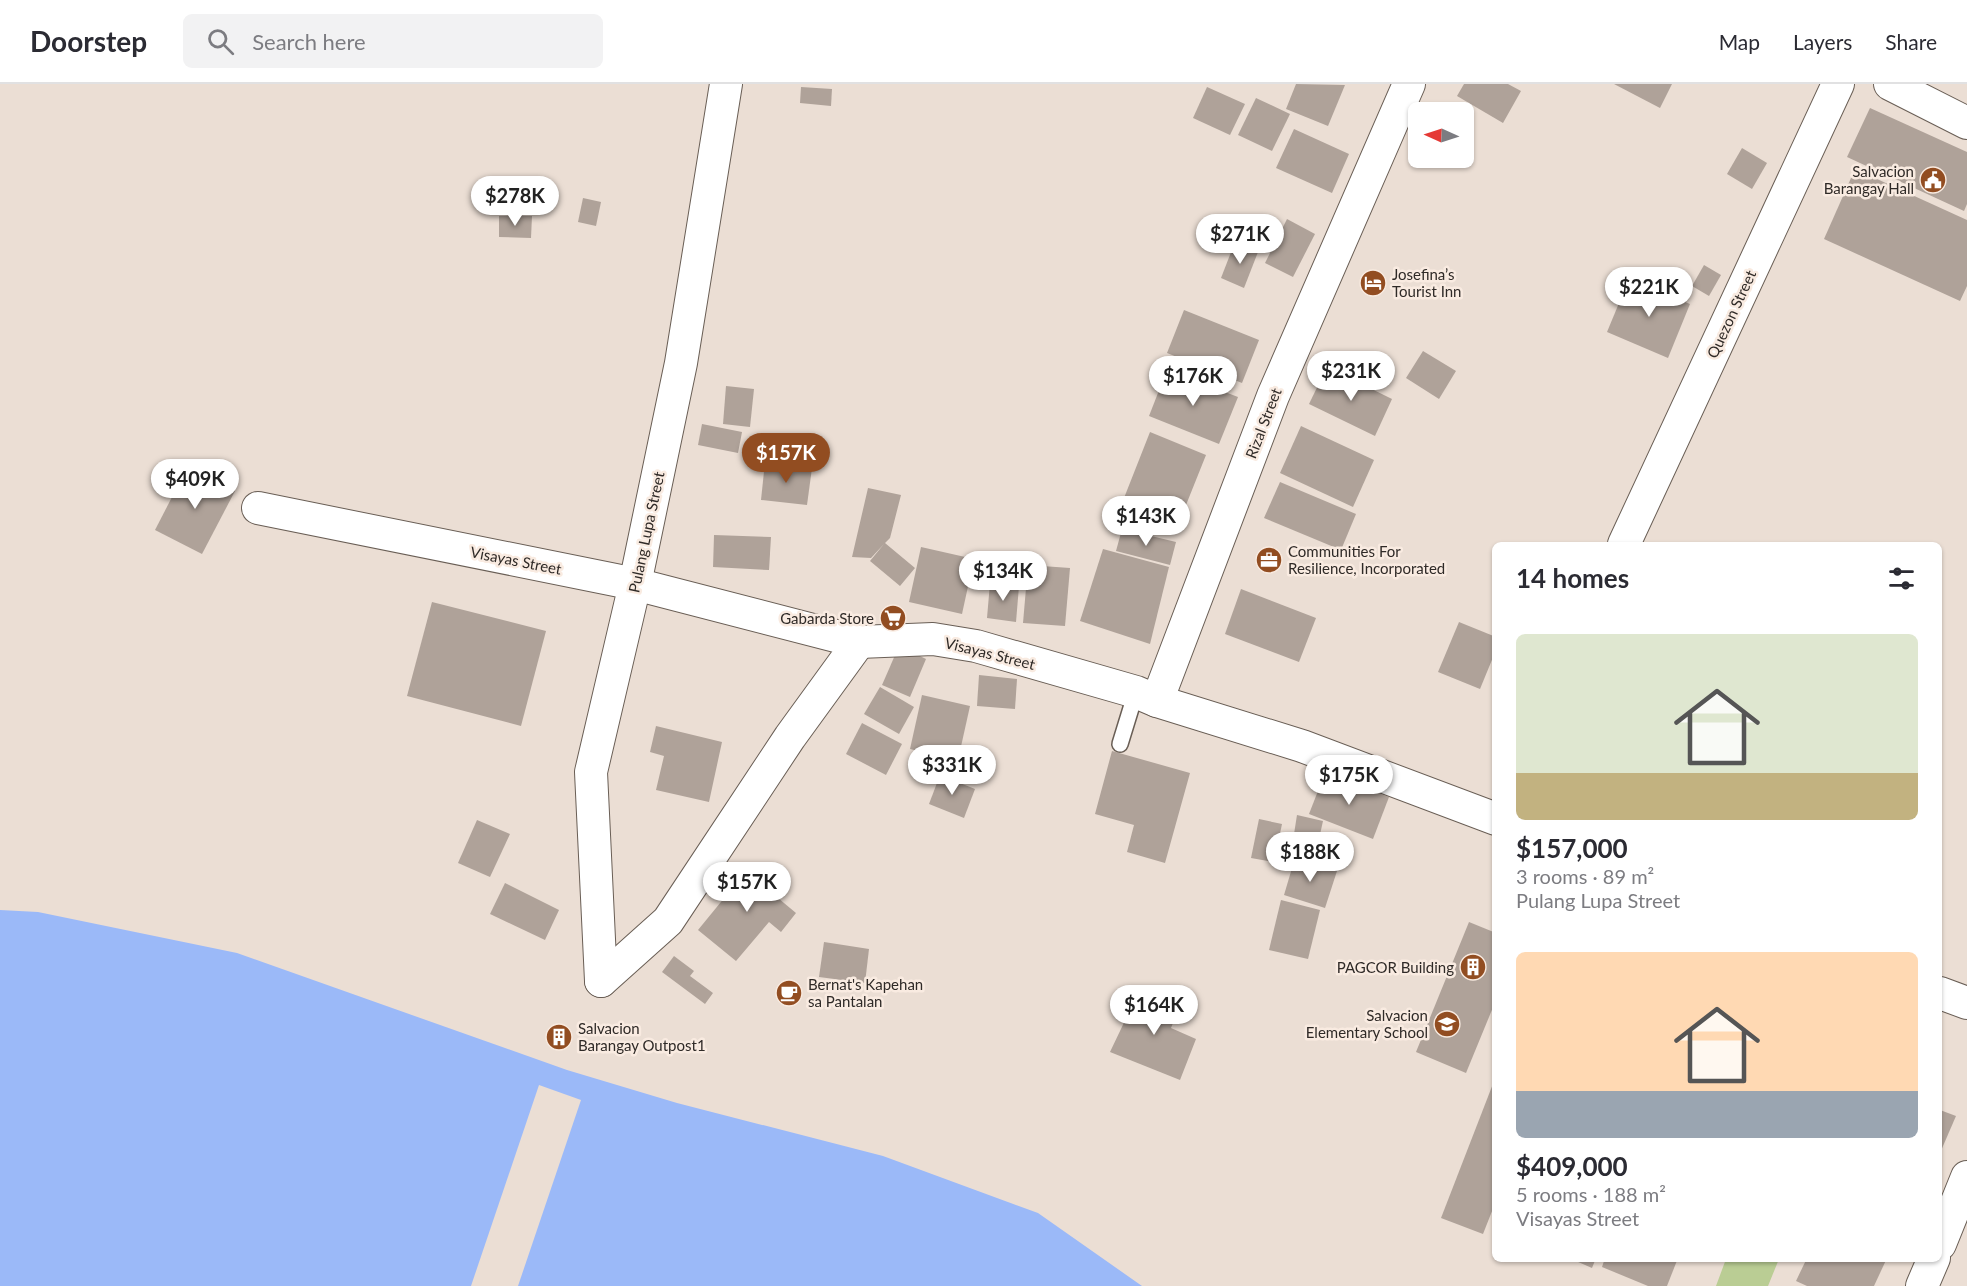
<!DOCTYPE html>
<html lang="en">
<head>
<meta charset="utf-8">
<style>
  :root { --surface:#fff; --page:#f2f2f3; --text:#2b2b33; --muted:#7c7c81; --line:#e1e1e2; --accent:#924d21 }
  body { margin:0; font-family:Lato,sans-serif; background:var(--page); color:var(--text); height:100vh; display:flex; flex-direction:column; font-size:22px; white-space:nowrap }
  * { box-sizing:border-box; margin:0 }
  p { font-size:20px; color:var(--muted) }
  .icon { flex:none; width:33px; height:33px; fill:none; stroke:currentColor; stroke-width:2; stroke-linecap:round; stroke-linejoin:round }
  .map { position:relative; flex:1; overflow:hidden }
  .drawer { position:absolute; left:1492px; top:458px; width:450px; height:720px; display:flex; flex-direction:column; background:var(--surface); border-radius:9px; box-shadow:0 2px 4px #0004 }
  .drawer>* { flex:none }
  .needle { width:39px; rotate:273deg }
  .controls { position:absolute; left:1408px; top:18px; display:grid; gap:12px }
  .controls a { display:grid; place-items:center; width:66px; height:66px; border-radius:9px; background:var(--surface); box-shadow:0 2px 4px #0004; font-size:30px }
  .price { position:absolute; translate:-50% -51px; padding:0 14px; border-radius:21px; background:#fff; color:#222; font-size:20px; line-height:39px; filter:drop-shadow(0 2px 3px #0008) }
  .price::after { content:''; position:absolute; left:50%; top:36px; width:18px; height:14px; margin-left:-9px; background:inherit; clip-path:polygon(0 0,100% 0,50% 100%) }
  .price.current { background:var(--accent); color:#fff }
  ul { padding:0; list-style:none }
  li { display:grid; align-content:center; gap:12px; height:318px; padding:0 24px }
  li span { display:grid; place-items:center; height:186px; border-radius:9px; color:#555 }
  li>.icon { margin-inline-start:auto }
  span .icon { width:108px; height:108px; fill:#fffc; stroke-width:1 }
  li b { font-size:26px }
  h2 { display:flex; justify-content:space-between; align-items:center; height:72px; padding:0 24px; font-size:26px }
  header { display:flex; align-items:center; gap:36px; box-sizing:border-box; height:84px; padding:0 30px; background:var(--surface); border-bottom:2px solid var(--line) }
  header strong { font-size:28px }
  nav { display:flex; gap:33px; margin-inline-start:auto; font-size:21px }
  .search { width:420px; height:54px; background:var(--page); display:flex; align-items:center; gap:15px; box-sizing:border-box; padding:0 21px; border-radius:9px; color:var(--muted); font-size:22px }
  .map>svg:first-child { display:block }
</style>
</head>
<body>
<header>
<strong>Doorstep</strong>
<div class="search"><svg class="icon" aria-label="search" viewBox="0 0 24 24"><circle cx="10" cy="10" r="6"/><path d="M15 15l6 6"/></svg>Search here</div>
<nav><a>Map</a><a>Layers</a><a>Share</a></nav>
</header>
<div class="map">
<svg width="1967" height="1202" viewBox="0 0 1967 1202">
  <rect width="100%" height="100%" fill="#ebded4"/>
  <path fill="#bacd94" d="M1726,1175V1174L1779,1175L1768,1202H1716Z"/>
  <path fill="#9bb9f8" d="M0,826L38,828L237,869L567,986L677,1019L883,1072L1038,1129L1142,1202H0Z"/>
  <path fill="#ebded4" d="M539,1001L581,1016L518,1202H471Z"/>
  <g fill="#afa299">
    <path d="M1296,0L1345,1L1328,42L1286,25Z"/>
    <path d="M1464,0H1508L1521,7L1503,39L1457,12Z"/>
    <path d="M1614,0H1672L1660,24Z"/>
    <path d="M801,3L832,5L831,22L800,19Z"/>
    <path d="M1207,3L1245,20L1230,51L1193,34Z"/>
    <path d="M1256,14L1290,30L1272,67L1238,51Z"/>
    <path d="M1870,24L1967,68V120L1964,127L1847,73Z"/>
    <path d="M1294,45L1349,70L1332,109L1276,84Z"/>
    <path d="M1742,64L1767,79L1752,105L1727,90Z"/>
    <path d="M1855,85L1967,136V202L1960,217L1824,155Z"/>
    <path d="M583,114L601,118L596,142L578,138Z"/>
    <path d="M499,132H532L531,154L499,153Z"/>
    <path d="M1287,135L1315,150L1293,193L1265,179Z"/>
    <path d="M1235,158L1258,168L1244,204L1221,194Z"/>
    <path d="M1704,181L1721,191L1709,212L1692,202Z"/>
    <path d="M1629,195L1690,220L1668,274L1607,248Z"/>
    <path d="M1184,226L1259,256L1242,299L1167,269Z"/>
    <path d="M1423,267L1456,287L1439,315L1406,294Z"/>
    <path d="M1327,283L1392,315L1375,352L1309,320Z"/>
    <path d="M1167,286L1238,313L1219,360L1149,332Z"/>
    <path d="M726,302L754,305L750,343L723,340Z"/>
    <path d="M702,340L742,348L738,369L698,361Z"/>
    <path d="M1301,342L1374,376L1353,423L1280,389Z"/>
    <path d="M1150,348L1206,371L1180,436L1124,414Z"/>
    <path d="M765,378L812,384L807,421L761,416Z"/>
    <path d="M188,382L235,407L202,470L155,446Z"/>
    <path d="M1280,398L1356,430L1341,466L1264,434Z"/>
    <path d="M868,404L901,411L890,454L885,459L915,484L900,502L870,477L884,460L871,474L852,473Z"/>
    <path d="M1122,445L1176,458L1170,481L1116,467Z"/>
    <path d="M714,451L771,453L769,486L713,483Z"/>
    <path d="M921,463L974,475L962,530L909,518Z"/>
    <path d="M1103,465L1169,483L1150,560L1080,537Z"/>
    <path d="M1028,481L1070,484L1065,542L1023,539Z"/>
    <path d="M990,499L1019,502L1016,538L987,534Z"/>
    <path d="M1241,505L1316,534L1299,578L1225,550Z"/>
    <path d="M432,518L546,547L521,642L407,612Z"/>
    <path d="M1459,538L1496,553V566L1480,605L1438,588Z"/>
    <path d="M899,562L926,575L910,613L882,601Z"/>
    <path d="M979,591L1017,595L1015,625L977,622Z"/>
    <path d="M880,603L914,623L899,650L864,630Z"/>
    <path d="M922,611L970,622L958,676L910,665Z"/>
    <path d="M862,639L902,660L886,691L846,670Z"/>
    <path d="M656,642L722,658L709,718L656,706L664,672L650,668Z"/>
    <path d="M1112,667L1190,689L1165,779L1127,768L1134,741L1095,730Z"/>
    <path d="M1325,689L1389,713L1373,755L1309,730Z"/>
    <path d="M940,691L975,705L964,734L929,720Z"/>
    <path d="M1297,731L1323,737L1319,755L1294,750Z"/>
    <path d="M1259,735L1282,740L1274,778L1251,774Z"/>
    <path d="M477,736L510,750L490,793L458,779Z"/>
    <path d="M1295,774L1337,787L1325,824L1284,811Z"/>
    <path d="M752,780L784,807L778,814L796,829L781,848L769,838L736,877L698,846Z"/>
    <path d="M505,799L559,826L545,856L490,830Z"/>
    <path d="M1281,816L1320,826L1308,875L1269,866Z"/>
    <path d="M1469,838L1496,849V916L1466,989L1416,968Z"/>
    <path d="M824,858L869,865L865,899L819,893Z"/>
    <path d="M674,872L694,887L690,892L713,909L705,920L662,888Z"/>
    <path d="M1141,903L1181,919L1171,944L1196,955L1180,996L1110,968Z"/>
    <path d="M555,943L566,945L562,963L552,962Z"/>
    <path d="M1496,992V1117L1483,1150L1441,1134Z"/>
    <path d="M1940,1026L1956,1032L1940,1069Z"/>
    <path d="M1569,1174H1596L1592,1184Z"/>
    <path d="M1605,1174H1678L1667,1202H1648L1602,1183Z"/>
    <path d="M1807,1174H1887L1874,1202H1807L1796,1197Z"/>
  </g>
  <g fill="none" stroke-linecap="round" stroke-linejoin="round">
    <defs>
      <path id="lane" d="M1120,660L1136,608"/>
      <g id="street">
        <path d="M1890,0L1967,39"/>
        <path d="M258,424L635,500L859,558L933,555L976,562L1136,608L1157,617L1302,662L1496,735"/>
        <path d="M1624,460L1838,0"/>
        <path d="M1157,617L1273,312L1409,0"/>
        <path d="M601,897L591,688L635,500L681,279L726,0"/>
        <path d="M601,897L668,837L790,653L859,558"/>
        <path d="M1940,909L1967,919"/>
        <path d="M1940,1160L1967,1093"/>
        <path d="M1922,1202L1934,1174"/>
      </g>
    </defs>
    <use href="#lane" stroke="#695e55" stroke-width="18"/>
    <use href="#street" stroke="#695e55" stroke-width="34"/>
    <use href="#lane" stroke="#fff" stroke-width="15"/>
    <use href="#street" stroke="#fff" stroke-width="32"/>
  </g>
  <defs>
    <symbol id="civic-disc" viewBox="-11 -11 22 22"><circle r="9.5" fill="#924d21" stroke="#f9ebe1"/><path d="M-.6-6.5H3V-4.5H.6V-3L4-1V1h2V6H-6V1h2V-1L-.6-3ZM-1.2 2.5V6h2.4V2.5Z" fill="#fff"/></symbol>
    <symbol id="hotel-disc" viewBox="-11 -11 22 22"><circle r="9.5" fill="#924d21" stroke="#f9ebe1"/><path d="M-6-4.5h1.5V1H6V5H4.5V3h-9V5H-6ZM-4 0a1.8 1.8 0 1 1 3.6 0ZM.5 0V-2.5h3Q6-2.5 6 0Z" fill="#fff"/></symbol>
    <symbol id="office-disc" viewBox="-11 -11 22 22"><circle r="9.5" fill="#924d21" stroke="#f9ebe1"/><path d="M-6-3h4V-5.5h4V-3h4V5H-6ZM-1-4.5V-3h2v-1.5ZM-6 0V1H6V0Z" fill="#fff"/></symbol>
    <symbol id="supermarket-disc" viewBox="-11 -11 22 22"><circle r="9.5" fill="#924d21" stroke="#f9ebe1"/><path d="M-6-5.5h2.5l.6 2H6L4.5 2H-2.5L-4.4-4H-6ZM-1.5 3.2a1.3 1.3 0 1 0 .1 0ZM3 3.2a1.3 1.3 0 1 0 .1 0Z" fill="#fff"/></symbol>
    <symbol id="building-disc" viewBox="-11 -11 22 22"><circle r="9.5" fill="#924d21" stroke="#f9ebe1"/><path d="M-4-6H4V6H1V3H-1V6H-4ZM-2.5-4.3h1.7v1.8h-1.7ZM.8-4.3h1.7v1.8H.8ZM-2.5-1h1.7V.8h-1.7ZM.8-1h1.7V.8H.8Z" fill="#fff"/></symbol>
    <symbol id="cafe-disc" viewBox="-11 -11 22 22"><circle r="9.5" fill="#924d21" stroke="#f9ebe1"/><path d="M-5.5-4.5H6V0H3Q3 3.5 0 3.5H-2.5Q-5.5 3.5-5.5 0ZM3-3.2v2h1.7v-2ZM-6 4.5H4V6H-6Z" fill="#fff"/></symbol>
    <symbol id="school-disc" viewBox="-11 -11 22 22"><circle r="9.5" fill="#924d21" stroke="#f9ebe1"/><path d="M0-5L7-2L0 1L-7-2ZM-4 1L0 2.5L4 1V4Q0 6-4 4Z" fill="#fff"/></symbol>
  </defs>
  <g fill-rule="evenodd">
    <use href="#civic-disc" x="1918" y="81" width="30" height="30"/>
    <use href="#hotel-disc" x="1358" y="184" width="30" height="30"/>
    <use href="#office-disc" x="1254" y="461" width="30" height="30"/>
    <use href="#supermarket-disc" x="878" y="519" width="30" height="30"/>
    <use href="#building-disc" x="1458" y="868" width="30" height="30"/>
    <use href="#cafe-disc" x="774" y="894" width="30" height="30"/>
    <use href="#school-disc" x="1432" y="925" width="30" height="30"/>
    <use href="#building-disc" x="544" y="938" width="30" height="30"/>
  </g>
  <g text-anchor="middle" dominant-baseline="central" stroke-width="5" stroke-linejoin="round" paint-order="stroke">
    <g font-size="15" fill="#2f2a27" stroke="#f9ebe1" text-anchor="end">
      <text x="1914" y="87">Salvacion<tspan x="1914" dy="17">Barangay Hall</tspan></text>
      <text x="1392" y="190" text-anchor="start">Josefina’s<tspan x="1392" dy="17">Tourist Inn</tspan></text>
      <text x="1288" y="467" text-anchor="start">Communities For<tspan x="1288" dy="17">Resilience, Incorporated</tspan></text>
      <text x="874" y="534">Gabarda Store</text>
      <text x="1454" y="883">PAGCOR Building</text>
      <text x="808" y="900" text-anchor="start">Bernat's Kapehan<tspan x="808" dy="17">sa Pantalan</tspan></text>
      <text x="1428" y="931">Salvacion<tspan x="1428" dy="17">Elementary School</tspan></text>
      <text x="578" y="944" text-anchor="start">Salvacion<tspan x="578" dy="17">Barangay Outpost1</tspan></text>
    </g>
    <g font-size="15" fill="#2f2a27" stroke="#f9ebe1">
      <text transform="translate(1731 230) rotate(-65)">Quezon Street</text>
      <text transform="translate(1263 339) rotate(-69)">Rizal Street</text>
      <text transform="translate(646 448) rotate(-78)">Pulang Lupa Street</text>
      <text transform="translate(516 476) rotate(11)">Visayas Street</text>
      <text transform="translate(990 569) rotate(14)">Visayas Street</text>
    </g>
  </g>
</svg>
<div class="controls">
<a><svg class="needle" viewBox="-14 -14 28 28"><path d="M0-13l5 13h-10z" fill="#e53935"/><path d="M0 13l5-13h-10z" fill="#7c7c81"/></svg></a>
</div>
<b class="price" style="left:515px;top:143px">$278K</b>
<b class="price" style="left:1240px;top:181px">$271K</b>
<b class="price" style="left:1649px;top:234px">$221K</b>
<b class="price" style="left:1351px;top:318px">$231K</b>
<b class="price" style="left:1193px;top:323px">$176K</b>
<b class="price current" style="left:786px;top:400px">$157K</b>
<b class="price" style="left:195px;top:426px">$409K</b>
<b class="price" style="left:1146px;top:463px">$143K</b>
<b class="price" style="left:1003px;top:518px">$134K</b>
<b class="price" style="left:952px;top:712px">$331K</b>
<b class="price" style="left:1349px;top:722px">$175K</b>
<b class="price" style="left:1310px;top:799px">$188K</b>
<b class="price" style="left:747px;top:829px">$157K</b>
<b class="price" style="left:1154px;top:952px">$164K</b>
<section class="drawer">
<h2>14 homes<svg class="icon" aria-label="filters" viewBox="0 0 24 24"><path d="M4 7h16M4 17h16"/><circle cx="9" cy="7" r="2"/><circle cx="15" cy="17" r="2"/></svg></h2>
<ul>
<li><span style="background:linear-gradient(#dfe7d0 75%,#c2b280 0)"><svg class="icon" aria-label="home" viewBox="0 0 24 24"><path d="M3 11l9-7 9 7M6 9v11h12V9"/></svg></span><div><b>$157,000</b><p>3 rooms · 89 m²</p><p>Pulang Lupa Street</p></div></li>
<li><span style="background:linear-gradient(#ffd9b3 75%,#9aa5b1 0)"><svg class="icon" aria-label="home" viewBox="0 0 24 24"><path d="M3 11l9-7 9 7M6 9v11h12V9"/></svg></span><div><b>$409,000</b><p>5 rooms · 188 m²</p><p>Visayas Street</p></div></li>
</ul>
</section>
</div>
</body>
</html>
